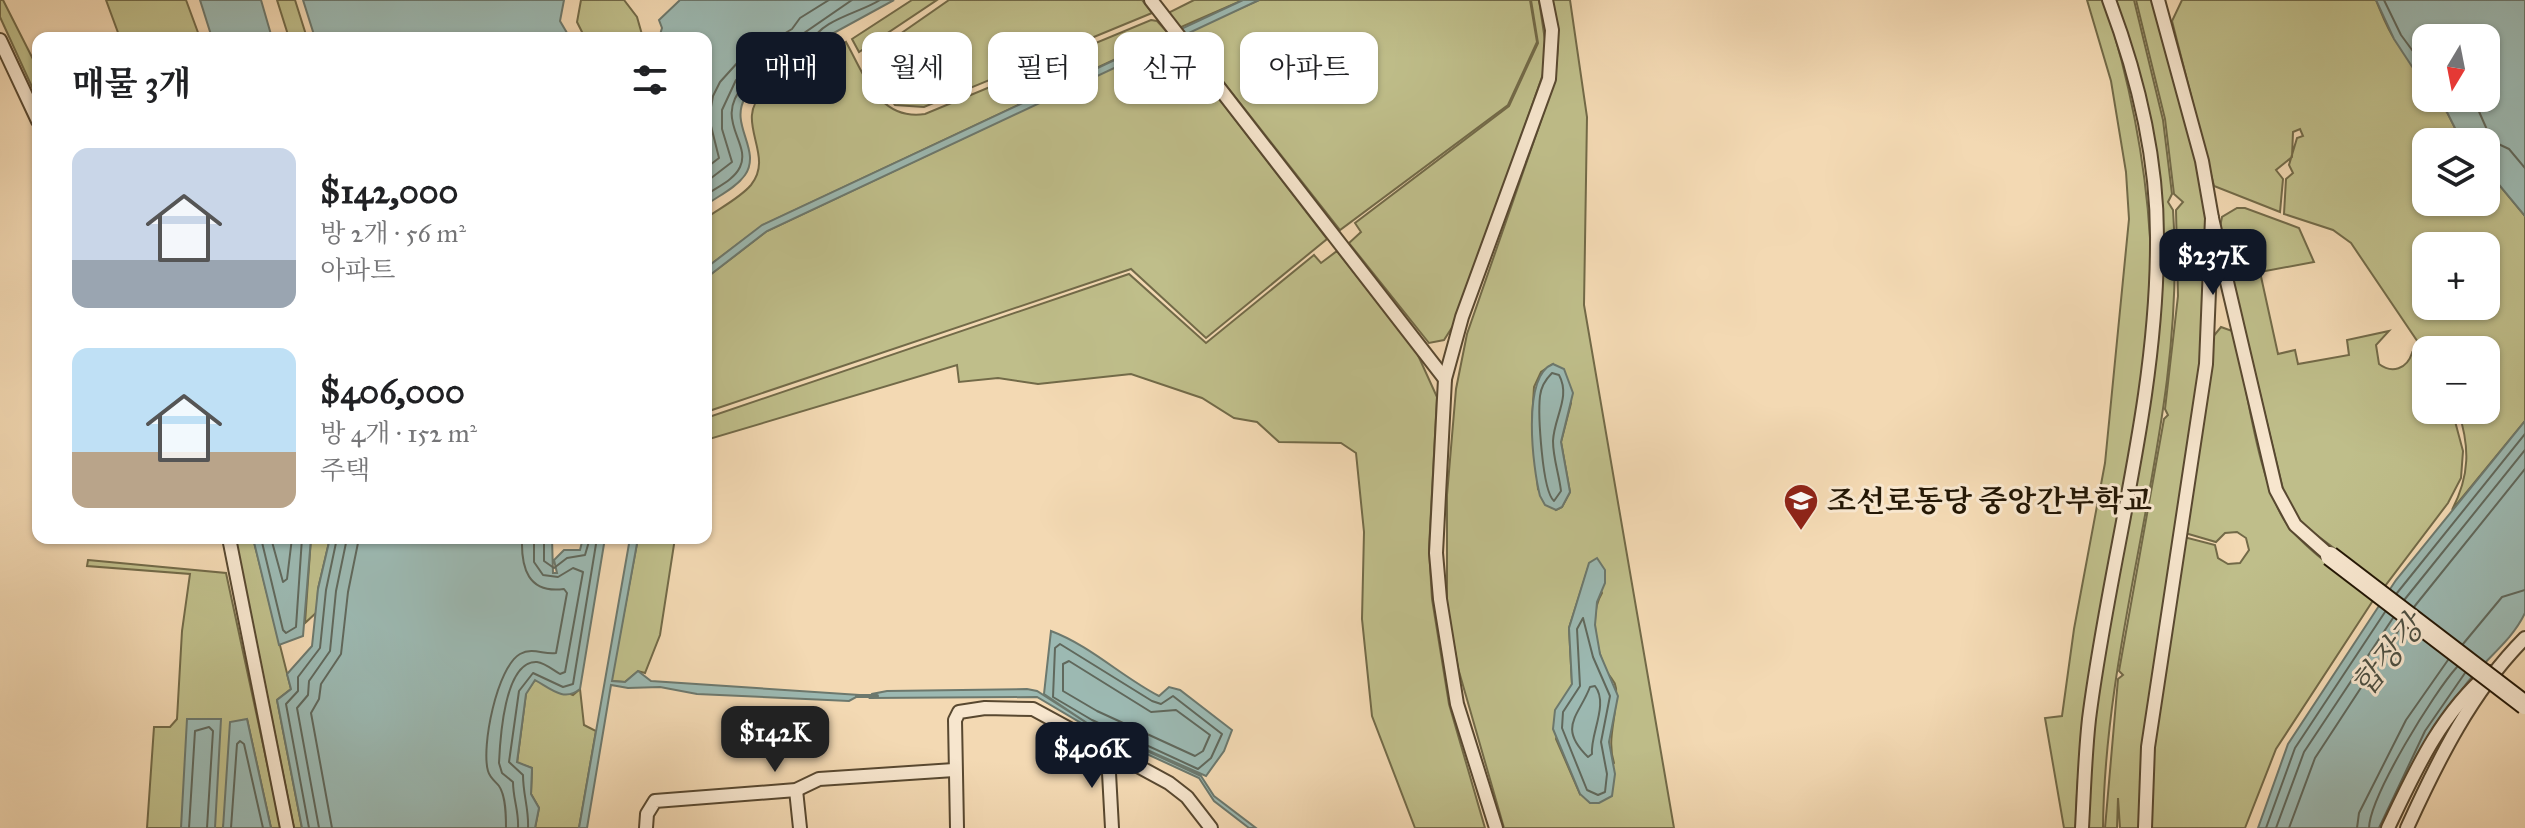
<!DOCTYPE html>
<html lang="ko">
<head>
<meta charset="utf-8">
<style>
  :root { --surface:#fff; --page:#f2f2f2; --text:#202124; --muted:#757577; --accent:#111827 }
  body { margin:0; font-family:"IM FELL Great Primer","Noto Serif KR",serif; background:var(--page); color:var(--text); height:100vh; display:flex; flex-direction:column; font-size:30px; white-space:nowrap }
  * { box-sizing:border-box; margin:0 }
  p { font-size:26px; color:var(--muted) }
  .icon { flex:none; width:44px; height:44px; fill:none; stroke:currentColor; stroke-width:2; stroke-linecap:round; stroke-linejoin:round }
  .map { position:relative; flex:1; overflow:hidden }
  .panel { position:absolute; left:32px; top:32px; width:680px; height:512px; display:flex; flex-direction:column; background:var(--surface); border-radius:16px; box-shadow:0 2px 6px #0004 }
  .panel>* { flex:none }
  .banner { position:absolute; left:736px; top:32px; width:760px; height:72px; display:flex; gap:16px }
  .needle { width:52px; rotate:190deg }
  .fabs { position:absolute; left:2412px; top:24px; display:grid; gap:16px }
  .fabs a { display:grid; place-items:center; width:88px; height:88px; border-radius:16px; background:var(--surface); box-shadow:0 2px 6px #0004; font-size:40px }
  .price { position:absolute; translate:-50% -68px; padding:0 18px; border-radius:16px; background:var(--accent); color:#fff; font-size:26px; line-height:52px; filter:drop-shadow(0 2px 4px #0008) }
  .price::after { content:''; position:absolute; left:50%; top:48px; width:24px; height:18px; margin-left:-12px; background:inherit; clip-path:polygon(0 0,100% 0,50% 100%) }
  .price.active { background:#222; color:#fff }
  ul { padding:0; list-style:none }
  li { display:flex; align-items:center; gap:24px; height:200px; padding:0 40px }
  li span { display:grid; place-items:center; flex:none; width:224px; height:160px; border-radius:16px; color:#555 }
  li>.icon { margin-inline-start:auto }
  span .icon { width:96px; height:96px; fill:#fffc; stroke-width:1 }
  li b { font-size:34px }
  h2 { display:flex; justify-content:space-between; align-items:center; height:96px; padding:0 40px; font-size:34px }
  .pill { padding:0 28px; border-radius:16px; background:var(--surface); box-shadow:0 2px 6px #0004; font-size:28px; line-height:72px }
  .pill.active { background:var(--accent); color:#fff }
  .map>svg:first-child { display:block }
</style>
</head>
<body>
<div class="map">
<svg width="2525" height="828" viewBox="0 0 2525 828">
  <rect width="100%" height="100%" fill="#f3d9b3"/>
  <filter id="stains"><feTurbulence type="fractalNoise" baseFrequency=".0025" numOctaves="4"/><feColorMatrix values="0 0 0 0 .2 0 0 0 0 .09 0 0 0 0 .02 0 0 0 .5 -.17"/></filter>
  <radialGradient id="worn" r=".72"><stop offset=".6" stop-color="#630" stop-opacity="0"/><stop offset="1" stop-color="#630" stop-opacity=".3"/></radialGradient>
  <g fill="#bfbe8a" stroke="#726a48" stroke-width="2" fill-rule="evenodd">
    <path d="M0,0H3L38,69V100L0,17Z"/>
    <path d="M106,0H186L200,38H120Z"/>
    <path d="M277,0H295L307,38H289Z"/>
    <path d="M581,0H624L637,17L643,38H585L577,22Z"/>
    <path d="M912,0H937L859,52L852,39Z"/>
    <path d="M949,0H1142L1152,13L924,107L895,105L867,68V57Z"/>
    <path d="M1194,0H1243L1179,28L1168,13Z"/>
    <path d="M1259,0H1530L1537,42L1508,105L1340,230L1185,33Z"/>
    <path d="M1531,0H1539L1546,47L1543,74L1458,318L1444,340L1429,343L1349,243L1361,232L1355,223L1509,106L1538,43Z"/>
    <path d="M1552,0H1570L1587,117L1584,305L1674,828H1504L1458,668L1447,606V495L1456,389L1467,334L1555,80L1558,46ZM1553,364L1571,403L1561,442L1570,492L1562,507L1556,510L1538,489L1532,420L1534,387L1541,372ZM1588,568L1602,593C1589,614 1596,650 1607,672C1611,679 1615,680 1616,688C1618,715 1606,738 1614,763L1580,794L1556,739L1572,684L1569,628Z"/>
    <path d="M2087,0H2104C2129,78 2145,156 2150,238C2156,356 2125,477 2105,593C2092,671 2076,749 2076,828H2064L2045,718L2062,716L2074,629L2105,463L2129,219L2126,172L2111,81Z"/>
    <path d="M2113,0H2134L2163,120L2172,194L2168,202L2173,210C2188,419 2105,619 2103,828H2086L2094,716L2149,391L2153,173Z"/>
    <path d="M2136,0H2154L2197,165L2207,218L2203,364L2141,828H2120L2118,798L2117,828H2105L2118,679L2123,675L2119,671L2164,419L2168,415L2165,409L2178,296L2176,210L2183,202L2174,194L2165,119Z"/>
    <path d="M2182,0H2376C2382,14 2387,29 2396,41C2408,60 2426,75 2426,98H2432L2447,112L2462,142H2426V202H2486V169L2525,216V421L2452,510C2470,475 2470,447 2458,410H2486V350H2426V354L2351,243L2333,230L2284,214L2286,179L2293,173L2289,165L2297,138L2303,136L2300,129L2293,132L2292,157L2276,170L2283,179L2280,212L2214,186L2172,21ZM2426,246H2486V306H2426Z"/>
    <path d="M1151,20L1157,21L1169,34L763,225L706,268V218C720,208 740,198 751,185C776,154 732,121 764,92L846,42C865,76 879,121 925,114Z"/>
    <path d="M1173,39L1327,239L1206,338L1131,269L706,412V278L767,231Z"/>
    <path d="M2237,208H2245L2299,228L2314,262L2260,272L2278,354L2295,350L2298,364L2349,355L2347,340L2389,331L2376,345L2379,364C2392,374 2407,369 2412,353L2426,374V410H2452L2463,451L2461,478L2448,503L2385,586L2303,525L2285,498L2220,227L2222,217Z"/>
    <path d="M1337,251L1417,353L1437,397L1429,549L1432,599L1449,704L1485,828H1415L1372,716L1362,619L1364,532L1356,453L1341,443L1279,442L1257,422L1234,418L1202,398L1131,374L1038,384L998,378L959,382L957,365L706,440V418L1129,274L1206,343L1314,255L1321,263Z"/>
    <path d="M2221,327L2235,332C2246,383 2259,495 2293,532C2317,558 2347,578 2374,599L2276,749L2245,828H2149L2153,746L2184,537L2215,545L2218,558L2228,564L2240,563L2249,550L2246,538L2237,532L2225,533L2216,542L2185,533L2212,338Z"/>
    <path d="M235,538H253L291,689L277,700L302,828H294Z"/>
    <path d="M311,538H330L318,589L317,612L305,623Z"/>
    <path d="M638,538H675L660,635L645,673L638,671L625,682L611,681Z"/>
    <path d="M88,560L226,573L281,828H271L247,719L223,828H147L154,727H170L177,719L182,631L190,574L87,566Z"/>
    <path d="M535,680L573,695L580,689L584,725L596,731L579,828H535L539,808L531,794L532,768L517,763L526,693Z"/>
  </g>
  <g fill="#9cb9b2" stroke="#6c786d" stroke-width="2">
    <path d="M200,0H261L272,38H212Z"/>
    <path d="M303,0H564L560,21L570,38H315Z"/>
    <path d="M680,0H894L819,41L821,46C798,60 759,75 745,98C729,125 762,150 745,175C736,188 718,196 706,205V38H659L662,28L659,20Z"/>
    <path d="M1243,0H1259L767,231L706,278V268L762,225Z"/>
    <path d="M2376,0H2525V216L2486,169V142H2462L2447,112L2432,98H2486V38H2426V88L2394,39Z"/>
    <path d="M1553,364L1564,369L1573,393L1561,442L1570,492L1562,507L1556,510L1545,505L1540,496C1533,469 1521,376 1553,364Z"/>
    <path d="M2525,421V613C2511,643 2482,661 2463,688C2432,733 2410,780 2385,828H2258L2288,744L2396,580Z"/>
    <path d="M253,538H311L303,636L279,645Z"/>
    <path d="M330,538H552L553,573H557L554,560L564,550H580L583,538H605L580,689C564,702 551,689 535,680L526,694L517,762L532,768L531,794L539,808L535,828H302L277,700L291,689L287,674L312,646L318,589Z"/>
    <path d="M630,538H638L612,681L625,682L638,671L651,681L860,695L849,701L697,694L660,687L628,688L611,685L587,828H579Z"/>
    <path d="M1597,558L1605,570V583L1597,602L1595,625L1600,654L1618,696L1609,742L1615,774L1612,796L1599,803H1590L1580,794L1553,729L1555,710L1572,684L1569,628L1589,563Z"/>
    <path d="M1051,631C1091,646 1122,677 1159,696L1169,687L1180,690L1232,730L1224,751L1206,776L1093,726L1201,776L1214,796L1256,828H1249L1214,801L1199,778L1088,727L1037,697L870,698L872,694L887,691L1027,689L1037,691L1090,725L1044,694Z"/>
    <path d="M187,719H221L215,828H181Z"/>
    <path d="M247,719L271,828H223L230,722Z"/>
  </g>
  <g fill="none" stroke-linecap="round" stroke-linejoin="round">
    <g stroke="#60685c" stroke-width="2">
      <path d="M2384,0L2401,35L2426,69"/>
      <path d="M2473,98L2492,141L2509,149L2525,168"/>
      <path d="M706,168L719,158L709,118L713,96L720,82L739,61L792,29L800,18L829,0"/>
      <path d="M706,182L732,162L722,129V110L736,80L852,0"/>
      <path d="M706,195C717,187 734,180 740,167C752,142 712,120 745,84C762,67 789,56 810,44C821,19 860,13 880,0"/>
      <path d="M1552,373L1559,375C1571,397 1554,417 1553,441C1553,458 1559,474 1561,491L1554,501C1542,491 1538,414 1540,396C1541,387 1546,379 1552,373Z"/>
      <path d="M261,538L283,630L286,633L296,627L302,538"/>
      <path d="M271,538L283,582L287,579L292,538"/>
      <path d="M544,538V561L554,568L567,558L585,555L590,538"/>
      <path d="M2397,593L2525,434"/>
      <path d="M2405,599L2525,450"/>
      <path d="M2414,607L2525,469"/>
      <path d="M1583,618L1593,657L1610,696L1601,742L1607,774L1605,792L1598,795L1587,790L1562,728L1563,712L1580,686L1577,629Z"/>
      <path d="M1060,644L1152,701L1161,704L1173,696L1222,734L1211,758L1198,769L1092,720L1053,697L1055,648Z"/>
      <path d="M2463,644L2502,597L2525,590"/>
      <path d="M1069,661L1151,712L1176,710L1210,735L1203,751L1195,756L1097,711L1063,691V664Z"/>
      <path d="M1595,686C1609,704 1590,734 1592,754L1588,757C1557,727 1579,716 1590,687Z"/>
      <path d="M189,828L195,731L209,727L213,731L207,828"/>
      <path d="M231,828L237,744L240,741L244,744L263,828"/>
      <path d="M309,828L286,704L298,691V677L320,648L326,590L337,538"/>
      <path d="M319,828L297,708L308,695L309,681L330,651L336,591L347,538"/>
      <path d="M332,828L311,713L319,699L321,684L341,654L348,592L359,538"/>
      <path d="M506,828C506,816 506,796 499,786C495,781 490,778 488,771C481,747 497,667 520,654C533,647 544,655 556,653L567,593L564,589C528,594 521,568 522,538"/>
      <path d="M518,828C519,811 513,799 513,782L502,773L499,763C500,741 504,660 537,662C545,663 553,670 560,674L565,672L583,572L573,568L558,577L543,575L534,562V538"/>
      <path d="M528,828C529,809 523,795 523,775L509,762L519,691L533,673L563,687L573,684L597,538"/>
      <path d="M2266,828L2295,748L2385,612"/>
      <path d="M2276,828L2304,752L2393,618"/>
      <path d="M2289,828L2315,758L2402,625"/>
      <path d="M2357,828L2359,813L2406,720L2448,660"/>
      <path d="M2369,828C2370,796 2434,692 2457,667"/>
      <path d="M2379,828L2425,731L2465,673"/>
    </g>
    <path stroke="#6c786d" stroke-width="4" d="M857,696H877"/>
    <defs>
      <g id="street">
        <path d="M1151,0L1445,379"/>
        <path d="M2158,0L2202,161L2212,218L2276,490L2295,525L2330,556"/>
        <path d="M0,40L38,121"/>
        <path d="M229,538L287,828"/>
        <path d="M1099,745L1109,773L1112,828"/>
        <path d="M796,790L800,828"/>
        <path d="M646,828L647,814L655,801L796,790L819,779L954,770"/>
        <path d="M957,828L955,720L959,712L985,708L1033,709L1169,783L1187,797L1211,828"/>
        <path d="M1496,828L1457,704L1440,599L1436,553L1445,379L1462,317L1549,79L1552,30L1546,0"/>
        <path d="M2082,828C2084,792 2085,755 2089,719C2109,560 2157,404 2157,243C2158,160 2138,77 2109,0"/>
        <path d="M2145,828L2148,747L2206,364L2212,218"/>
        <path d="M2388,828C2415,771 2441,713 2490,672"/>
        <path d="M2407,828C2438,760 2472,691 2525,638"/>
      </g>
    </defs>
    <use href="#street" stroke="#584830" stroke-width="16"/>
    <use href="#street" stroke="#f7e6ce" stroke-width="12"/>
    <defs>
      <path id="secondary-bridge" d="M2330,556L2525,705"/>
    </defs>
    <use href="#secondary-bridge" stroke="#241705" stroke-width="22" stroke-linecap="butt"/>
    <use href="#secondary-bridge" stroke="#f7e6ce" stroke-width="18"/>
  </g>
  <defs>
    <symbol id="university-pin" viewBox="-11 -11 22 30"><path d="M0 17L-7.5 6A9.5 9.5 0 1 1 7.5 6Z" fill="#8f2418" stroke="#f7e6ce"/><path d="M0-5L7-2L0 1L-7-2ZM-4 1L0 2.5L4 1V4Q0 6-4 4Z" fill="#fff"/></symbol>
  </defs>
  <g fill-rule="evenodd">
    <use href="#university-pin" x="1781" y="481" width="40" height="54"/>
  </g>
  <g text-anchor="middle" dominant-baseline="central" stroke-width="6" stroke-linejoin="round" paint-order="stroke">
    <g font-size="30" font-weight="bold" fill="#241705" stroke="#f7e6ce" text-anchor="start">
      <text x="1827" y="501">조선로동당 중앙간부학교</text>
    </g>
    <g font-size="32" font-style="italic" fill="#4e5042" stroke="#f7e6ce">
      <text transform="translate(2388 656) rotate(-51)">합장강</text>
    </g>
  </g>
  <rect width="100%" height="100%" filter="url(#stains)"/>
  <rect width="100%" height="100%" fill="url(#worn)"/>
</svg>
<div class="fabs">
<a><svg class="needle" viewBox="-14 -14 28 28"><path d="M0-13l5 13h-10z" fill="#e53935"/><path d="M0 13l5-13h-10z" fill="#757577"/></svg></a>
<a><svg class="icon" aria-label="layers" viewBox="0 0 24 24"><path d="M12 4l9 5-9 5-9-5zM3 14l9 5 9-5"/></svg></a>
<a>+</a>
<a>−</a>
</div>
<b class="price" style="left:2213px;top:297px">$237K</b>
<b class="price active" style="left:775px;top:774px">$142K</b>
<b class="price" style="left:1092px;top:790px">$406K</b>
<div class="banner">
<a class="pill active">매매</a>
<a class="pill">월세</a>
<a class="pill">필터</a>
<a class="pill">신규</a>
<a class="pill">아파트</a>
</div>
<section class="panel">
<h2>매물 3개<svg class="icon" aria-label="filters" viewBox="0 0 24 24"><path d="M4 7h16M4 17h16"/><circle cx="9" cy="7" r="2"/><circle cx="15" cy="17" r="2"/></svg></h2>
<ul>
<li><span style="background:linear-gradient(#c9d6e8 70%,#9aa5b1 0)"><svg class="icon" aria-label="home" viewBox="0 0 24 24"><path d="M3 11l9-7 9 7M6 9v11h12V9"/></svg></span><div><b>$142,000</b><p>방 2개 · 56 m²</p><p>아파트</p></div></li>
<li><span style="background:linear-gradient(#bfe0f5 65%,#b9a48a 0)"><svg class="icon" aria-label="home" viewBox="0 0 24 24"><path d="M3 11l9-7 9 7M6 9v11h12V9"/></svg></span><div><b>$406,000</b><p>방 4개 · 152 m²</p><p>주택</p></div></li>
</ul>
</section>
</div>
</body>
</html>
